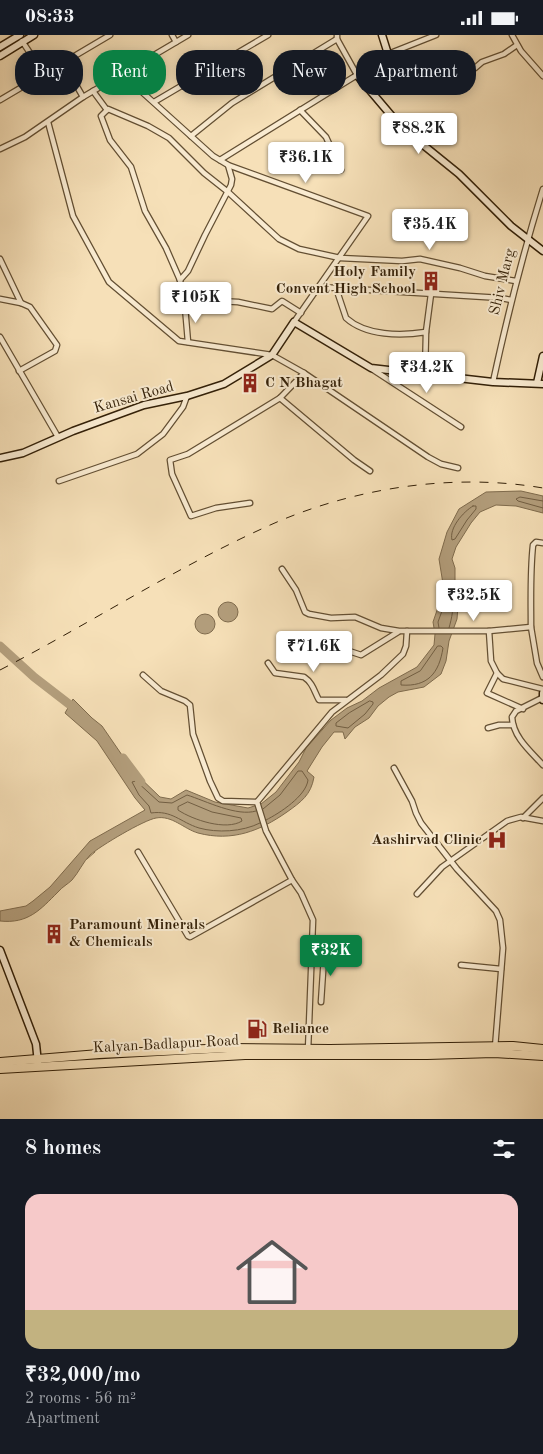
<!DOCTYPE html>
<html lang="en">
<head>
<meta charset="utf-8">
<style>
  :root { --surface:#171b24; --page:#20242c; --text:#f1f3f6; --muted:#9ea1a6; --line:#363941; --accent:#0b8043 }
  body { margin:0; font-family:"Old Standard TT",serif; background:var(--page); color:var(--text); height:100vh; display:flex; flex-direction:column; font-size:19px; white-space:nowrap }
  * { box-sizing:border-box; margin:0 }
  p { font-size:16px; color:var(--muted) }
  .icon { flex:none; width:28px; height:28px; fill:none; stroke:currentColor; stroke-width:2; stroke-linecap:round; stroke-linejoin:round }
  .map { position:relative; height:1084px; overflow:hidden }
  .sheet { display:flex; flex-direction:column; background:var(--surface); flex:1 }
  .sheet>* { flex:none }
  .guide { position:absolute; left:15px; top:15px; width:514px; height:45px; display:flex; gap:10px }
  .price { position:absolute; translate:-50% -42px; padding:0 11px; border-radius:5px; background:#fff; color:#222; font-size:16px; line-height:32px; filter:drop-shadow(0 1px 2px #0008) }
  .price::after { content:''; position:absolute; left:50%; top:30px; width:15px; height:11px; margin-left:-8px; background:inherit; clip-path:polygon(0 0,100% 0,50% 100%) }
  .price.on { background:var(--accent); color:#fff }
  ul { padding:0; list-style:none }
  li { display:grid; align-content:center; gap:10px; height:265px; padding:0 25px }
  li+li { border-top:1px solid var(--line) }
  li span { display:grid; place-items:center; height:155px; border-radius:15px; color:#555 }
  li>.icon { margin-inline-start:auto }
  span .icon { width:90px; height:90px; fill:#fffc; stroke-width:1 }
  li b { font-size:21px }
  h2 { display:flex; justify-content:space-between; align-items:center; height:60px; padding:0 25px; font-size:21px }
  .pill { padding:0 18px; border-radius:20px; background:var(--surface); box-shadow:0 2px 12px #0003; font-size:18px; line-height:45px }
  .pill.on { background:var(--accent); color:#fff }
  .status { display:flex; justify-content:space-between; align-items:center; height:35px; padding:0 25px; background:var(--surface); direction:ltr }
  .status svg { height:14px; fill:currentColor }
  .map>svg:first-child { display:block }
</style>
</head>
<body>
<div class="status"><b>08:33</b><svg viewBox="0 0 49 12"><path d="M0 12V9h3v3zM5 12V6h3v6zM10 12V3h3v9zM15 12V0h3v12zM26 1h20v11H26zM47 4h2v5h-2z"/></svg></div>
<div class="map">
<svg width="543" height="1084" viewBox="0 0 543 1084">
  <rect width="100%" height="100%" fill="#f6e0b8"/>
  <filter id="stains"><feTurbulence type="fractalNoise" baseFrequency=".004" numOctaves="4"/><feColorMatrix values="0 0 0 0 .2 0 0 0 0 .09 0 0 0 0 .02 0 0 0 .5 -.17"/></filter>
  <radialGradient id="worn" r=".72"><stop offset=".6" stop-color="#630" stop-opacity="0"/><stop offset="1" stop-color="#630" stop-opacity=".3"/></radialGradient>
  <g fill="#b39e7c" stroke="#7f6b4d">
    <path d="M521,456L543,461V478L516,471L496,470L480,477L471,488L456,512L452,524L455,533V553L458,571L457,584L449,606L446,626L441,639L424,652L398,657L389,662L378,671L369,683L355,692L345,704L343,697H334L322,712L307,736L314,742C311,760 301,767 287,777C260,796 232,807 198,798C184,794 172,780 156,783C144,785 100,811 90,820C83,827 79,837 72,845C68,849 62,852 58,857C40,875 28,889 0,886V876L26,871L33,866L50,852L90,806L145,775L135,763L97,706L65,678L73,664L92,683L102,691L133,736L160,762L171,764L186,755L215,767L248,773L261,769L276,757L299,727L306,713L331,685L347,673L362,666L379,653L417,632L434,610L435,599L433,587L444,555L439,524L447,497L459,474L486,457Z"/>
    <circle cx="228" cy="577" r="10"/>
    <circle cx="205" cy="589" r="10"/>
  </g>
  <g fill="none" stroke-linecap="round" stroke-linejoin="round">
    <g stroke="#725e42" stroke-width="1">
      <path d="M543,466L520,462L516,464L518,466L543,473"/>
      <path d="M473,471H476V474L467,485L455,504L452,505C449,493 463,477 473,471Z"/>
      <path d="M439,593L438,587L447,562L449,561L452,562C454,573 452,582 449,593"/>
      <path d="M438,611H441L443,613C439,638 428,652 401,650V646L420,636Z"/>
      <path d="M370,666L373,667V669L365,679L348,693L336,691V688L349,678Z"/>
      <path d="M188,767L212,777L241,783L242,786C226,796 193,785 178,775V772Z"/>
      <path d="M263,774L280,760L298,736H302L308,745C306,761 280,778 266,785"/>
      <path d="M256,776C237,782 206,766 187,760L172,768L159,767L136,746L132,747L139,760L149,771L151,778C172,775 180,787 199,793C217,798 242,797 260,788"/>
    </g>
    <path stroke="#7f6b4d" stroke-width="1" d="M87,824L95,817"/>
    <g stroke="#b39e7c" stroke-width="9">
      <path d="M0,611L34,642L78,676"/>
      <path d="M123,723L141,747"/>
    </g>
    <defs>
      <g id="street">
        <path d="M172,0L176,7"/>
        <path d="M512,0L521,16L543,41"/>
        <path d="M22,6L44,39"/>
        <path d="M388,19L436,0"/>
        <path d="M63,27L83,62"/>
        <path d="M122,39L213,121L228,130L368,181L294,287"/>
        <path d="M447,46L455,38L475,33L482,27L504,19L517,10"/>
        <path d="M93,56L107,75"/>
        <path d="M0,65L110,0"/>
        <path d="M154,67L268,0"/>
        <path d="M300,75L326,102L341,135"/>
        <path d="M48,87L73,181L109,247L179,306L272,320L304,338L428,422L441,429L458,433"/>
        <path d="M191,101L232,68L337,4"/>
        <path d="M0,114L25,102L83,62L188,0"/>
        <path d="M220,125L357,40L337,4V0"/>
        <path d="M0,224L21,268"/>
        <path d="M180,245L188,236L205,200L231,150L232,144L228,130"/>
        <path d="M320,252L501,263L511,265"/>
        <path d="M336,253L346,283C366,301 401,301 426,297L425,339"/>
        <path d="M0,264L21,268L30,272L57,310L55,316L19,336"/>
        <path d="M185,272L218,266L238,267L272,274L282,266L301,278"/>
        <path d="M426,297L431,259"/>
        <path d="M0,302L58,402"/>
        <path d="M188,307L185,272L183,269L180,245L166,213L145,176L131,132L110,105L101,81L108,74L148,91L169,103L204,138L228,157L279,204L299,214L340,223L402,226L420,224L460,233L485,241L516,246"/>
        <path d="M372,334L461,392"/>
        <path d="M493,347C507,282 523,218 543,154"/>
        <path d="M280,363L354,425L370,436"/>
        <path d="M59,446L137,419L163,399L183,372L187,361"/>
        <path d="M250,468L216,473L191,481L172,439L170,425L188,419L280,363L304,338"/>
        <path d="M282,534L296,555L305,577L309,579L331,583L355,582L381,593L399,596H489L531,592L537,628L543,642"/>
        <path d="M531,592C531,565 530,538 533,510L536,507L543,508"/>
        <path d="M489,596L491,626L497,638L487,658L523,674"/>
        <path d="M325,611L337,612L361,620L398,597"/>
        <path d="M268,628L275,638L304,642C313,648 314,656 319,665H346"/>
        <path d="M497,638L503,644L543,654"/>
        <path d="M143,640L161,656L185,666L190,670L193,699L210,746L218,763L223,766L257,767"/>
        <path d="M542,663L516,676L512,682C513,702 530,716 543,730"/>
        <path d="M488,693L499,690H513"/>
        <path d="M394,733L412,766L416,778L421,788L457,834L496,876L500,885L503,913L495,1013"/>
        <path d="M523,783L543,763"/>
        <path d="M138,817L188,901L190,902L292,845"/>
        <path d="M417,859L442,832L507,786L521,782L543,786"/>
        <path d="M461,930L501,934"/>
        <path d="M321,967L324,922L327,920H345"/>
        <path d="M308,1016L313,885L301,858L292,845L266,796L257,767L332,677L381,640L403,619L406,611L407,596"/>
      </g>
      <g id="secondary">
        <path d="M382,0L388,19L357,40L401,92L459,139L511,191L543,216"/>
        <path d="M0,12L20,0"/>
        <path d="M0,21L34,0"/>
        <path d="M537,348L543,321"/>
        <path d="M0,423L23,418L73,396L144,370L187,361L224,349L272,320L294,287L371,333L493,347L543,349"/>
        <path d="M543,658V665"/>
        <path d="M0,915L36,1009L38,1028"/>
      </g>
      <g id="primary">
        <path d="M0,1027L99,1019L228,1013L330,1014L513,1011L543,1014"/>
        <path d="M0,1034L245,1020H427L494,1018L543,1021"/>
      </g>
    </defs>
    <use href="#street" stroke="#634f33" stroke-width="7"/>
    <use href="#secondary" stroke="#321f07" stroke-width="9"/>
    <use href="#primary" stroke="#321f07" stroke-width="10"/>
    <use href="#street" stroke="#f9ebd1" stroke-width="4.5"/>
    <use href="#secondary" stroke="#f9ebd1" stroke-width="6"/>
    <use href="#primary" stroke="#f6e0b8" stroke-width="8"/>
    <path stroke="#321f07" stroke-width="1" stroke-dasharray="9 9" stroke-linecap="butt" d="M0,635C93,587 181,529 277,487C359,452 455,438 543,453"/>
  </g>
  <defs>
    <symbol id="building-bare" viewBox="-9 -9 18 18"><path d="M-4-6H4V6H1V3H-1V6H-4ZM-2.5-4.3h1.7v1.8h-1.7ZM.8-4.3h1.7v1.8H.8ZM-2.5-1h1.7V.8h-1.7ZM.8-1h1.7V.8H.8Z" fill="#8f2418" stroke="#f9ebd1" stroke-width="2.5" paint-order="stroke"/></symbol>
    <symbol id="hospital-bare" viewBox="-9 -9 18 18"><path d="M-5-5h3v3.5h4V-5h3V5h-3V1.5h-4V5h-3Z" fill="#8f2418" stroke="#f9ebd1" stroke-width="2.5" paint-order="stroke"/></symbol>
    <symbol id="fuel-bare" viewBox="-9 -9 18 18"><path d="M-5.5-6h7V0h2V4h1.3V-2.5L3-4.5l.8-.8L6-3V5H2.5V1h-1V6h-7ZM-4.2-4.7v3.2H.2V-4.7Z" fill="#8f2418" stroke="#f9ebd1" stroke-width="2.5" paint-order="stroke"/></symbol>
  </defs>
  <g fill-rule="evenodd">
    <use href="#building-bare" x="417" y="232" width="28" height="28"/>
    <use href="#building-bare" x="236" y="334" width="28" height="28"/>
    <use href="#hospital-bare" x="483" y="791" width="28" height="28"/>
    <use href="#building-bare" x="40" y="885" width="28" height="28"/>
    <use href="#fuel-bare" x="243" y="980" width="28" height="28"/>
  </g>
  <g text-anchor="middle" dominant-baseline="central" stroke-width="4" stroke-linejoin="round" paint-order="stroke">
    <g font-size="15" font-weight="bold" fill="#321f07" stroke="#f9ebd1" text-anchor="start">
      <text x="416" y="237" text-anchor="end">Holy Family<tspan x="416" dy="17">Convent High School</tspan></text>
      <text x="265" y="348">C N Bhagat</text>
      <text x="482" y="805" text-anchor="end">Aashirvad Clinic</text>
      <text x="69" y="890">Paramount Minerals<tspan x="69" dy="17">&amp; Chemicals</tspan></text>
      <text x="272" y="994">Reliance</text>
    </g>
    <g font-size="15" fill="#321f07" stroke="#f9ebd1">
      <text transform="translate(503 247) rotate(-76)">Shiv Marg</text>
      <text transform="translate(134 363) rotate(-16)">Kansai Road</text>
      <text transform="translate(166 1010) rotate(-3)">Kalyan Badlapur Road</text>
    </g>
  </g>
  <rect width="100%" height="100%" filter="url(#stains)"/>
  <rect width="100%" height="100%" fill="url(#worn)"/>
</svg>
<b class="price" style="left:419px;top:120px">₹88.2K</b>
<b class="price" style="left:306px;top:149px">₹36.1K</b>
<b class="price" style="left:430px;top:216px">₹35.4K</b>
<b class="price" style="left:196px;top:289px">₹105K</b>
<b class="price" style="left:427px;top:359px">₹34.2K</b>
<b class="price" style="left:474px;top:587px">₹32.5K</b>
<b class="price" style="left:314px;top:638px">₹71.6K</b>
<b class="price on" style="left:331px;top:942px">₹32K</b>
<div class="guide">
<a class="pill">Buy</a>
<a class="pill on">Rent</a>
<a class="pill">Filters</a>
<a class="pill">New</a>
<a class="pill">Apartment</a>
</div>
</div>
<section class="sheet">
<h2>8 homes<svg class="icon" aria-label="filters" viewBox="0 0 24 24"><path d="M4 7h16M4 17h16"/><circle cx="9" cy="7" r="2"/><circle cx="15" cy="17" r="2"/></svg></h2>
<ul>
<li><span style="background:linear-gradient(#f6c9c9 75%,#c2b280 0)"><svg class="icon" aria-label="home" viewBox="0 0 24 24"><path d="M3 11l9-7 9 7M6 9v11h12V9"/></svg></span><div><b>₹32,000/mo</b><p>2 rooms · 56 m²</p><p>Apartment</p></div></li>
</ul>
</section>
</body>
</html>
